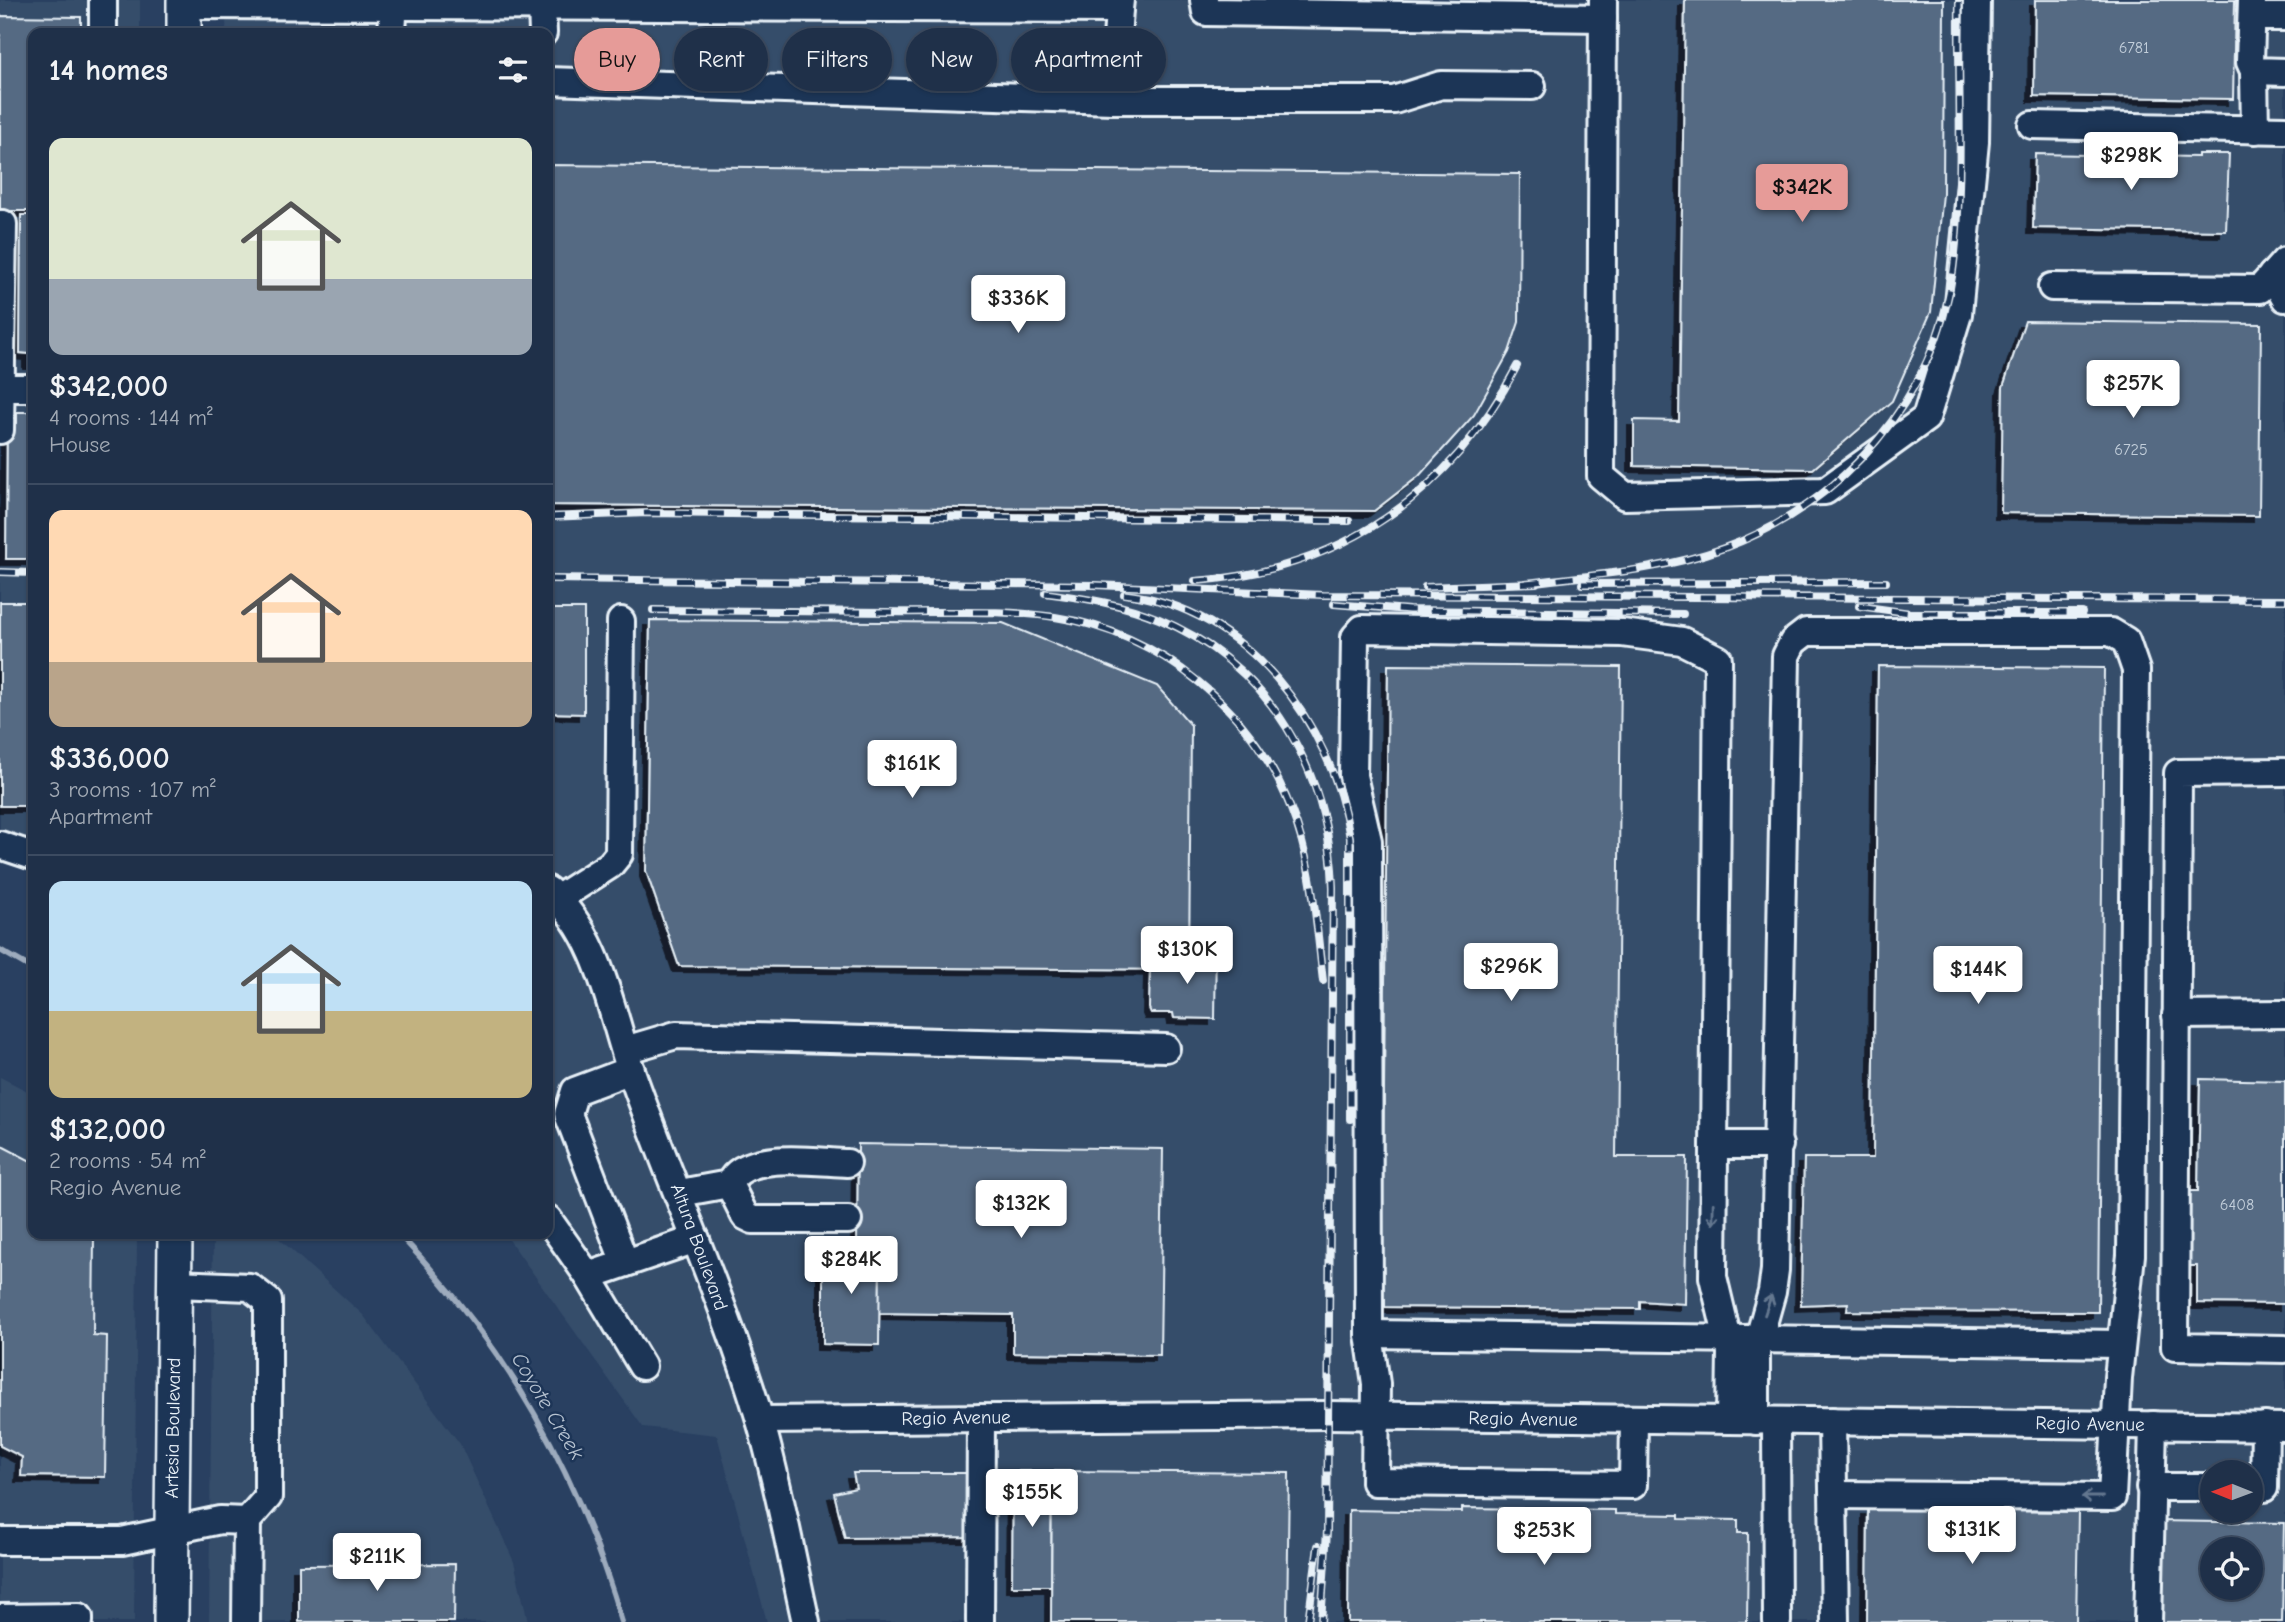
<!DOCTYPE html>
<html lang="en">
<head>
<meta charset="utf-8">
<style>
  :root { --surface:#1f3049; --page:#2c3c53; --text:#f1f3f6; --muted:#a1a9b4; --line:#3c4b61; --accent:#e69b98 }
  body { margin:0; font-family:"Comic Neue",sans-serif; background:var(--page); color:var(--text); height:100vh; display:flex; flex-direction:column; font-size:26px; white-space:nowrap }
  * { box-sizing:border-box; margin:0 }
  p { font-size:23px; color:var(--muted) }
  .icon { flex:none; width:38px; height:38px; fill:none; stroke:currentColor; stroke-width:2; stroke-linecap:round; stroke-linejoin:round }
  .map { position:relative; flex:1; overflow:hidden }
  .drawer { position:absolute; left:28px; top:28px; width:525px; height:1211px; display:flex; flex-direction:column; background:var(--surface); border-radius:14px; box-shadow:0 2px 5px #0004,0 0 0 2px var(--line) }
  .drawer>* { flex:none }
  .hud { position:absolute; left:574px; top:28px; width:665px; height:63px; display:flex; gap:14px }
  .needle { width:46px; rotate:271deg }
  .fabs { position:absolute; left:2200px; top:1460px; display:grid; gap:14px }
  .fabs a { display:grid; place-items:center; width:63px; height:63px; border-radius:50%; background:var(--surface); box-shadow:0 2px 5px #0004,0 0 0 2px var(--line); font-size:35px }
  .price { position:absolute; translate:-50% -60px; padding:0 16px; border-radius:7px; background:#fff; color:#222; font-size:23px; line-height:46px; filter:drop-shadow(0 2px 4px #0008) }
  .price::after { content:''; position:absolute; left:50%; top:42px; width:21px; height:16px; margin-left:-10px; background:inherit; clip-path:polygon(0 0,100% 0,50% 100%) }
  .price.current { background:var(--accent); color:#111 }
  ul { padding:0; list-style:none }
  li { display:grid; align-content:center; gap:14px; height:371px; padding:0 21px }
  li+li { border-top:2px solid var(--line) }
  li span { display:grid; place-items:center; height:217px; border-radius:14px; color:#555 }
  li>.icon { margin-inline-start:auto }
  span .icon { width:126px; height:126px; fill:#fffc; stroke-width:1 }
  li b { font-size:30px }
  h2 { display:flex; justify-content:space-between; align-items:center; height:84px; padding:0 21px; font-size:30px }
  .tag { padding:0 24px; border-radius:32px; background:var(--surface); box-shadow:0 2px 5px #0004,0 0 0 2px var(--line); font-size:24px; line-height:63px }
  .tag.current { background:var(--accent); color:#111 }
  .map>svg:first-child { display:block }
</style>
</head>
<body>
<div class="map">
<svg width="2285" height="1622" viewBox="0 0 2285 1622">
  <defs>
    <filter id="shadow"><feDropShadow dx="-6" dy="6" stdDeviation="0" flood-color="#0009"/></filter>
  </defs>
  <rect width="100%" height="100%" fill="#294061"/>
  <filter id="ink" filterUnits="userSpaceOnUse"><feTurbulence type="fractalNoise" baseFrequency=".0143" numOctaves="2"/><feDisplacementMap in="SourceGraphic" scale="14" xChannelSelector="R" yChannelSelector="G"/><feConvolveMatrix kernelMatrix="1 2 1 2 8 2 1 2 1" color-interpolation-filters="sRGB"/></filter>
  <g filter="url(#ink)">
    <g fill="#364d6b" fill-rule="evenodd">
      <path d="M0,0H140V33H33V869L0,861Z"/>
      <path d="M227,0H2285V1622H767L717,1435L643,1427L505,1234H548V33H226ZM2212,1472H2250V1510H2212ZM2212,1549H2250V1587H2212Z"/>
      <path d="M0,1077L33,1094V1234H137L134,1622H0Z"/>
      <path d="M213,1234H274L363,1315L460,1444L514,1562L528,1622H209Z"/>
    </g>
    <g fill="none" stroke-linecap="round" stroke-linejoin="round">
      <g stroke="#9dabbd" stroke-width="6">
        <path d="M0,950L33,969"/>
        <path d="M399,1234C508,1349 577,1470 622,1622"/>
      </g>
    </g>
    <g fill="#556a83" stroke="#e8f1f8" stroke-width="2" fill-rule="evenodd" filter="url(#shadow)">
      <path d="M1685,0H1944L1943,194L1931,312L1892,401L1813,469L1634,466V420L1679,421Z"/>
      <path d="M2035,0H2235L2233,99L2034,96Z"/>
      <path d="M0,16L81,17V33H33V211H0Z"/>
      <path d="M2035,154L2198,157V154H2229L2226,231L2033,228Z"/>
      <path d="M548,165L1520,174L1519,322L1509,352L1474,415L1419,476L1374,511L548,505Z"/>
      <path d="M21,215H33V363H29V354L20,353Z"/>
      <path d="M2025,321L2261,324L2259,516L2001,513L2003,387Z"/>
      <path d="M17,412H33V559H6L7,422L17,423Z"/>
      <rect x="0" y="602" width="33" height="204"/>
      <path d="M548,609H584V714L548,713Z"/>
      <path d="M650,620L1003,623L1157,686L1191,725L1189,970L679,966L646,871Z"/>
      <path d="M1388,665L1621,667L1616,1157H1687L1685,1304L1640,1301V1309L1385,1307V1299H1382Z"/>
      <path d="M1878,666L2104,668L2098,1312L1847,1311L1848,1303L1801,1305L1804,1158H1873Z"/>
      <path d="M1189,942H1216L1215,1019L1174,1018L1173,1013H1151L1149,1008L1150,970H1189Z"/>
      <path d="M548,1079L556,1103L548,1113Z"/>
      <path d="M2200,1079L2285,1081V1304L2197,1303V1266H2177V1219H2190V1191H2198Z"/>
      <path d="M858,1144L1163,1149L1160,1355L1013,1353V1315L879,1313L880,1248H857Z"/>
      <path d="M0,1145L33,1162V1234H94L93,1335L107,1336L105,1477L21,1476L22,1457L0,1446Z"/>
      <path d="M823,1248H880L879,1345L823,1344Z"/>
      <path d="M1013,1471H1052L1051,1586H1012Z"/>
      <path d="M1052,1471L1289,1473L1287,1622H1051Z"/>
      <path d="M853,1473H970V1537L845,1538L834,1493L856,1488Z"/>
      <path d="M1462,1508L1615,1510V1514L1679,1515V1519L1738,1520V1533H1748L1747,1622H1348L1349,1510L1462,1512Z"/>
      <path d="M1868,1509L2078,1512L2076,1622H1867Z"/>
      <path d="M2156,1521L2284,1523L2282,1622H2154ZM2212,1549H2250V1587H2212Z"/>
      <path d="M455,1564L454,1622H299V1565Z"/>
    </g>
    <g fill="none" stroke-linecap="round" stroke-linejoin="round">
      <defs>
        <g id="minor">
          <path d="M103,0V33"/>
          <path d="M1204,0L1206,12L1603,18"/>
          <path d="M1603,0L1601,476L1625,496L1825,491L1926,418L1958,314L1975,142L1977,0"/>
          <path d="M2252,0L2250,62L2254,71L2285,72"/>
          <path d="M184,5L1119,9L1120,0"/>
          <path d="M542,7L543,33"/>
          <path d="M2252,17H2285"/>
          <path d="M392,33L394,0"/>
          <path d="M2254,71L2255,130"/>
          <path d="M548,81L1113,100L1119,9"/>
          <path d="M1113,100H1394L1441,85L1532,86"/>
          <path d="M2032,125L2285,130"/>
          <path d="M0,224H3L0,430"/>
          <path d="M2272,275L2285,298"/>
          <path d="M2052,287L2260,289L2285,261"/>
          <path d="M2,388H33"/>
          <path d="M2285,772L2178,773L2175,1347L2285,1349"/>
          <path d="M0,845L33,856"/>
          <path d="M548,890C600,935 610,1009 631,1071C672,1188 725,1301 760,1420C779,1486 791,1555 806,1622"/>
          <path d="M557,899L610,865L619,854L621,621"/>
          <path d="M2176,1015L2285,1014"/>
          <path d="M625,1050L676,1035L1166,1048"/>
          <path d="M1714,1145H1779"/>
          <path d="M729,1184L745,1216L753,1220H848"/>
          <path d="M680,1193L729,1184C744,1150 815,1162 847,1163"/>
          <path d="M548,1219L588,1276L696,1239"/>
          <path d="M625,1263L568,1114L575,1091L631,1070"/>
          <path d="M588,1276L642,1366"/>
          <path d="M175,1284L250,1287L268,1301V1497L247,1521L246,1622"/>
          <path d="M1369,1334L2121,1344"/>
          <path d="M760,1420L1328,1415L2285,1427"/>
          <path d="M1634,1420L1633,1485L1375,1482L1376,1384L1369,1334L1368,841L1353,776L1355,637L1362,629L1622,633L1682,641L1718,659L1713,1277L1731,1352L1730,1420"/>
          <path d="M1756,1421V1349L1772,1292L1775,1270L1786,656L1793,642L1806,632H2111L2126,641L2136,670L2131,1255L2118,1378L2112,1497L1834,1495"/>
          <path d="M1776,1421L1777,1622"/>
          <path d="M1832,1421L1835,1622"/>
          <path d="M2150,1487H2212"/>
          <path d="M2250,1488H2264L2265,1426"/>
          <path d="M0,1541H122L220,1520L247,1521"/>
          <path d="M0,1618L79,1617V1622"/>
          <path d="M980,1622L981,1418"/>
          <path d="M2148,1622L2153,1425"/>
        </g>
        <g id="major">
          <path d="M184,33V0"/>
          <path d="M171,1622L175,1234"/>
        </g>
      </defs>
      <use href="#minor" stroke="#e8f1f8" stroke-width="32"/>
      <use href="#major" stroke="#e8f1f8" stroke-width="38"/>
      <use href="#minor" stroke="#1d3557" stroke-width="26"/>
      <use href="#major" stroke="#1d3557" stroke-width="33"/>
      <defs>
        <g id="rail">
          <path d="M548,517L647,513L1349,521"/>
          <path d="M0,572L33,573"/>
          <path d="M548,579L1095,585L1323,595L2285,600"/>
          <path d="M1195,581C1341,571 1451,494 1517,366"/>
          <path d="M1526,583C1591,575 1662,571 1724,548C1844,504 1935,398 1953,271C1964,186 1958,86 1959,0"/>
          <path d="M1582,584L1886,582"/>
          <path d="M1425,587L1536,583"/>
          <path d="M1045,593C1084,598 1123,604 1159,619C1270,665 1329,771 1333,887L1327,1531L1321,1622"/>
          <path d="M1124,594C1246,607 1333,724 1350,838V1119"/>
          <path d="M1334,604L1409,610L1683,614"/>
          <path d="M1859,606L1910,613H2082"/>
          <path d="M653,610C730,611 808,612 886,612C942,613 1000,609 1055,617C1161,633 1253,710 1291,809C1313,863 1316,923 1323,981"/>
          <path d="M1308,1622L1318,1546"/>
        </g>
      </defs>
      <use href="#rail" stroke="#e8f1f8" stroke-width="8"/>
      <use href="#rail" stroke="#1d3557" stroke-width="5" stroke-dasharray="16" stroke-linecap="butt"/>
    </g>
    <defs><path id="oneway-shaft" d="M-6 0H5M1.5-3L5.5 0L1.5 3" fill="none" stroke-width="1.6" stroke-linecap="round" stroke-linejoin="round" transform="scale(1.75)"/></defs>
    <g stroke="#64778f">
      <use href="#oneway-shaft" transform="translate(1713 1214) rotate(91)"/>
      <use href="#oneway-shaft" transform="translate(1768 1305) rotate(-71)"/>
      <use href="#oneway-shaft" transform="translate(2092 1497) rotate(-180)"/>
    </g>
  </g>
  <g text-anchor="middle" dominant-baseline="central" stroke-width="5" stroke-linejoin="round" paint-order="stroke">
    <g font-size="16" fill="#c3cfdb">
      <text x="2134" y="48">6781</text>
      <text x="2131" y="450">6725</text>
      <text x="2237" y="1205">6408</text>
    </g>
    <g font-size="19" fill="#e8f1f8" stroke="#1d3557">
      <text transform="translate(699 1247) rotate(70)">Altura Boulevard</text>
      <text transform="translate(956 1418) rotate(-1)">Regio Avenue</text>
      <text transform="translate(1523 1419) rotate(1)">Regio Avenue</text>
      <text transform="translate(2090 1424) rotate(1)">Regio Avenue</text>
      <text transform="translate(173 1428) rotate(-89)">Artesia Boulevard</text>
    </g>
    <g font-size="21" font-style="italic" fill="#b6c2d0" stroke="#1d3557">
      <text transform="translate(548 1406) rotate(59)">Coyote Creek</text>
    </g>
  </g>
</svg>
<div class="fabs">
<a><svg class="needle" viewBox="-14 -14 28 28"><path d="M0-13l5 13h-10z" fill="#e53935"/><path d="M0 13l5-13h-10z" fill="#a1a9b4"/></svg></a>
<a><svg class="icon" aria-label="locate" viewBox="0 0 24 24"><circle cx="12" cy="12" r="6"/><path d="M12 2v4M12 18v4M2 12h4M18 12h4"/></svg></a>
</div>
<b class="price" style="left:2131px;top:192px">$298K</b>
<b class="price current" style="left:1802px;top:224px">$342K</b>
<b class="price" style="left:1018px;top:335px">$336K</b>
<b class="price" style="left:2133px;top:420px">$257K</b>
<b class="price" style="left:912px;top:800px">$161K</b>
<b class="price" style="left:1187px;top:986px">$130K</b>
<b class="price" style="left:1511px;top:1003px">$296K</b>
<b class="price" style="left:1978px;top:1006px">$144K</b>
<b class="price" style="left:1021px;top:1240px">$132K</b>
<b class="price" style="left:851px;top:1296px">$284K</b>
<b class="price" style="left:1032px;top:1529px">$155K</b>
<b class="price" style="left:1972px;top:1566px">$131K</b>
<b class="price" style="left:1544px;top:1567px">$253K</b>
<b class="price" style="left:377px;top:1593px">$211K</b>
<div class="hud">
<a class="tag current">Buy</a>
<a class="tag">Rent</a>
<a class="tag">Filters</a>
<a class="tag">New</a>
<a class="tag">Apartment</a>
</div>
<section class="drawer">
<h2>14 homes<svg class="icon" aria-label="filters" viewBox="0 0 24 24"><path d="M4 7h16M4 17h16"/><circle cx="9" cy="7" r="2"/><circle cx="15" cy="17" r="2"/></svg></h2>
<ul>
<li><span style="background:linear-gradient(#dfe7d0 65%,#9aa5b1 0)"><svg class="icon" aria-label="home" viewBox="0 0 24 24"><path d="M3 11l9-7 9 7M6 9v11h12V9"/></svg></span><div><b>$342,000</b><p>4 rooms · 144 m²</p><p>House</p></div></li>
<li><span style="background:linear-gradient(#ffd9b3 70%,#b9a48a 0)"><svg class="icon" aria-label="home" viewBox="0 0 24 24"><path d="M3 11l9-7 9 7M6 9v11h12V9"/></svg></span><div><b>$336,000</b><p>3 rooms · 107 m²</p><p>Apartment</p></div></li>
<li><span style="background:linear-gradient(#bfe0f5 60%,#c2b280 0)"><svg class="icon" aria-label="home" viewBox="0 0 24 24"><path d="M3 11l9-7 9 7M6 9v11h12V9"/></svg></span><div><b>$132,000</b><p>2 rooms · 54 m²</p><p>Regio Avenue</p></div></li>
</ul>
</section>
</div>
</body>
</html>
